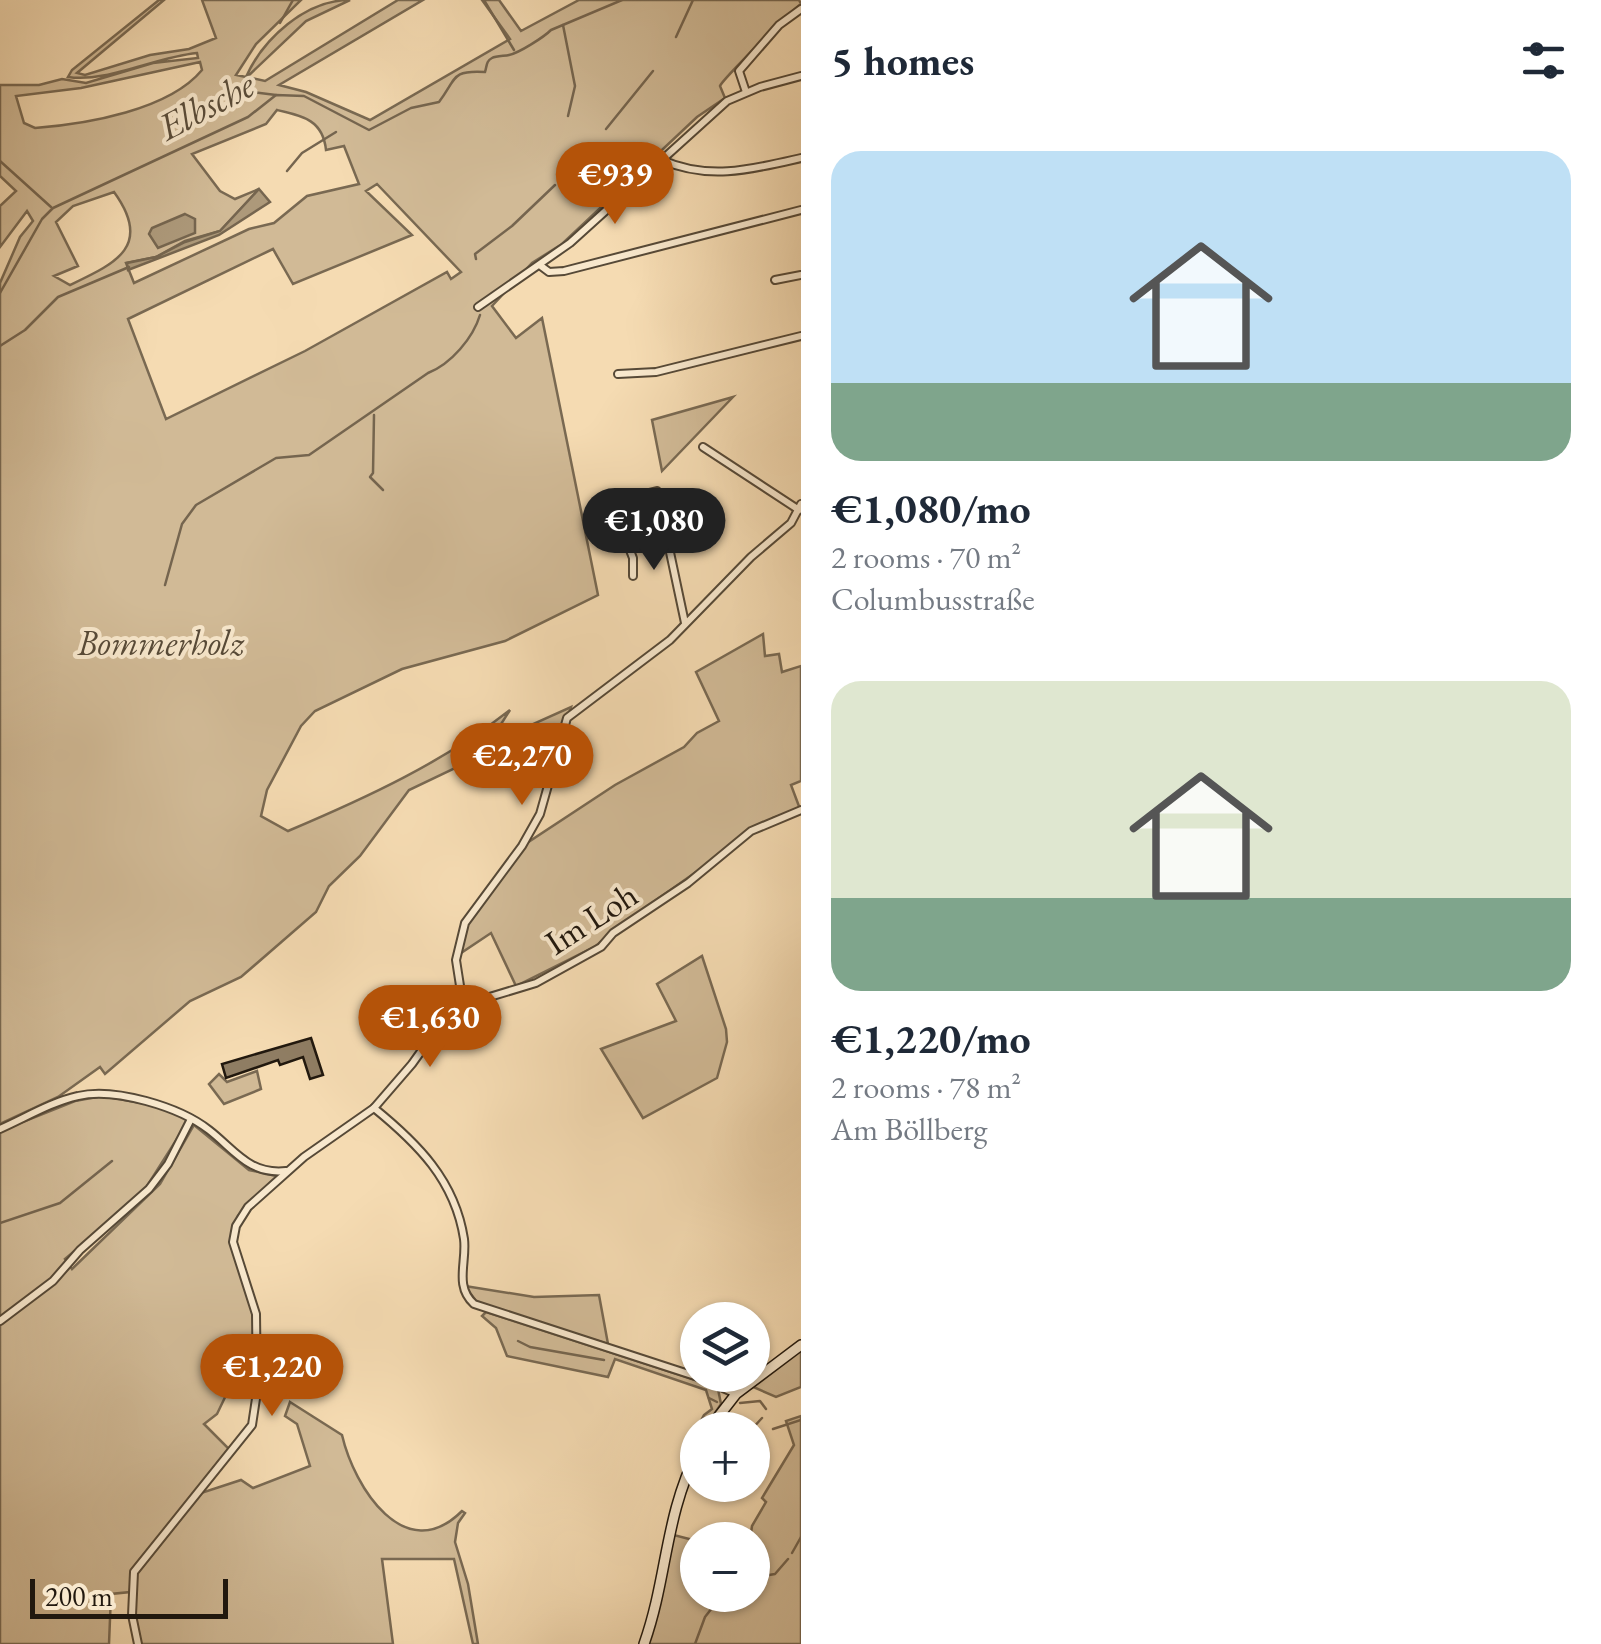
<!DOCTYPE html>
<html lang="en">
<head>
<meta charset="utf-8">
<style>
  :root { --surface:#fff; --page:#f6f6f7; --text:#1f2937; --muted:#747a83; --accent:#b45309 }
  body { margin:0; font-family:"EB Garamond",serif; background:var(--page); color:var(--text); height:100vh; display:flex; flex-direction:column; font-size:38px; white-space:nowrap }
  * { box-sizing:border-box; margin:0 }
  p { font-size:32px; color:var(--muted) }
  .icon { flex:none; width:55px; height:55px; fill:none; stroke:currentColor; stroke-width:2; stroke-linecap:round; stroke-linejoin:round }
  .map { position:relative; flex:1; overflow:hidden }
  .drawer { display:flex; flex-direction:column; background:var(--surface); width:800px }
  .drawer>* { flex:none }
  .buttons { position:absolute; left:680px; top:1302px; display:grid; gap:20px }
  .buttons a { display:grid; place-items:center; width:90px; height:90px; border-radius:50%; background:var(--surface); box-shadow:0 2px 8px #0004; font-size:50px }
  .scale { position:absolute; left:30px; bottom:25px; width:198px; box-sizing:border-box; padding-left:10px; border:5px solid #21180e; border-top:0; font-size:28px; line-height:35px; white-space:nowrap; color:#21180e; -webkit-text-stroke:8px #f8e8cd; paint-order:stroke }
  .price { position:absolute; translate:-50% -85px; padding:0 22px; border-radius:35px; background:var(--accent); color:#fff; font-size:32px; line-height:65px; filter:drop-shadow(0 2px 5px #0008) }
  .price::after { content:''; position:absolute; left:50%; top:60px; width:30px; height:22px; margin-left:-15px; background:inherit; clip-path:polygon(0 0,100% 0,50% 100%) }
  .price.selected { background:#222; color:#fff }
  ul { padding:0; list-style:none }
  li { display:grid; align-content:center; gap:20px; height:530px; padding:0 30px }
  li span { display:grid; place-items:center; height:310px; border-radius:30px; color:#555 }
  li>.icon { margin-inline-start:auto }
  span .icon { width:180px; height:180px; fill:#fffc; stroke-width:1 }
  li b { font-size:42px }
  h2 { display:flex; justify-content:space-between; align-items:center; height:120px; padding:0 30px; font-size:42px }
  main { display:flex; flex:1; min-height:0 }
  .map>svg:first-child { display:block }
</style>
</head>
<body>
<main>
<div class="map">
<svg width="801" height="1644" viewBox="0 0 801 1644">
  <rect width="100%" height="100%" fill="#f5dbb2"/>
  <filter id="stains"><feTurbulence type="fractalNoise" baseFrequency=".002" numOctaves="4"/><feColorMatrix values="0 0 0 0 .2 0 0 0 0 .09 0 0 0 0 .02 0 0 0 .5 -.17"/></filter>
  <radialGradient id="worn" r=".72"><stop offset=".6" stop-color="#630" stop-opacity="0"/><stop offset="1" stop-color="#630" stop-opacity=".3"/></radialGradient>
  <g fill="#d1ba96" stroke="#796952" stroke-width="2.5" fill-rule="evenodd">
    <path d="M159,0H164L77,73L85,75L150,55L189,49L216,38L202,0H301L256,44L236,75L246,77C263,39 305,0 350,0L306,21L247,77L265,81L398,0H423L279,85L306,92L370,120L510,39L482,0H499L521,31L579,0H799L801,4C792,10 722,80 720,86L725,98L697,117L562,244L532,263L492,306L516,338L542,318L598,595L505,641L402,669L315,711L301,726L267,790L261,816L288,831C366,798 444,762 510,710L496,732L498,740L571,707L547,783L552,726L539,728L409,790L360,856L329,886L316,912L241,977L190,1001L105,1074L100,1067L58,1097L0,1124V283L20,237L33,221L27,211L0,247V206L16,191L0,176V85H39L62,79L86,83L153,63L198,58L197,53C155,57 107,83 68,77L72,70ZM200,62L202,70C169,110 87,124 35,128L24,123L16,96L81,88ZM277,110C303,116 323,120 326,150L344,146L359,184L307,196L274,223L249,229L134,283L126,263L156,257L185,241L220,231L259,189L235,199L220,191L192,154L266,124ZM377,184L461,272L451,279L447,272L305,351L166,419L128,319L273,249L293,284L412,235L366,191ZM114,192C154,247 114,264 70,285L54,276L78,266L56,222L73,206Z"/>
    <path d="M733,397L662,471L652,420Z"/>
    <path d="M763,634L765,656L779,654L782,672L801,666V781L791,785L800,809L773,818L615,929L596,946L516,986L491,933L458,955L466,926L527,843L615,785L684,747L697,733L719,721L696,672Z"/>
    <path d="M702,956L726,1029L727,1042L717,1078L643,1118L601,1049L676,1021L657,984Z"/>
    <path d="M257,1071L261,1089L224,1104L209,1084L219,1074L227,1082Z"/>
    <path d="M102,1096L164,1107L189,1120L142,1194L65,1259L72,1269L160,1184L194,1125L249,1170L277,1176L238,1216L231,1241L255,1314V1394L228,1391L217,1414L204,1424L230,1450L137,1563L131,1573L130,1592L111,1594L109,1644H0V1131L75,1101Z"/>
    <path d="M465,1286L534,1297L599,1295L608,1344L479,1305Z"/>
    <path d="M486,1312L708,1384L718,1389L721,1404L704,1430H698L693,1449L689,1443L704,1415L712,1409L706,1390L615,1359L608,1377L507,1356L496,1328L482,1316Z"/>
    <path d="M801,1350V1387L776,1397L751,1386Z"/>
    <path d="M290,1402L342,1435C354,1487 405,1568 462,1511L465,1513L458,1523L455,1542L468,1584L478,1644H473L454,1559H382L393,1644H141L134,1611L135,1576L201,1493L241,1480L253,1488L310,1466L297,1424L285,1416Z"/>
    <path d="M801,1416V1644H647L670,1534L697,1541L698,1595H752L750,1540L752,1526L766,1502L762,1498L794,1445L786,1421Z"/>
  </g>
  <g fill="#ad997a" stroke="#75654f" stroke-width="2.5">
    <path d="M259,189L270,202L219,235L128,270L127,263L156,257L185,242L220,231Z"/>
    <path d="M185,214L195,219V233L158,248L149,234L152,228Z"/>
  </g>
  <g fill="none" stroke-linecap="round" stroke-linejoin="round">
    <g stroke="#75654f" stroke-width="2.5">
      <path d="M484,0L514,50"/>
      <path d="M280,23L293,0"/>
      <path d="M563,25L575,86L568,116"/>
      <path d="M676,37L693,0"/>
      <path d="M244,91L276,95"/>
      <path d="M606,129L653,71"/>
      <path d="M0,161L51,207"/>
      <path d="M287,171L302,153L336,132"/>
      <path d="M476,259L475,254L512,226L555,185"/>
      <path d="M0,293L42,219L53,208L248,117L276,95L304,96L369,130L411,108L439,102C457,78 451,70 485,72C487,66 486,61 492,58C496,56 505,56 509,55C519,53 544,37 551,30L622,0"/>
      <path d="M0,346L25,330L58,297L129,267"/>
      <path d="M374,415L373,473L370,477L383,490"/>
      <path d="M165,585L182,524L196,505L276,458L309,455L428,373C451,364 473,338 480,315"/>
      <path d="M0,1223L60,1203L112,1161"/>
      <path d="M518,1341L530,1347L604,1360"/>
      <path d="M709,1398L717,1402"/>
      <path d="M740,1403L760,1401L766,1409"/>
      <path d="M773,1429L801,1420"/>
      <path d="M751,1430L762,1418"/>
      <path d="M792,1553L801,1537"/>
      <path d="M752,1570L763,1576L775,1574L788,1559"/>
      <path d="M695,1644L705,1617L722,1595"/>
    </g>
  </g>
  <path fill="#8f7d63" stroke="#21180e" stroke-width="2.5" d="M311,1038L323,1075L310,1079L303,1057L280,1065L278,1060L226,1078L222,1064Z"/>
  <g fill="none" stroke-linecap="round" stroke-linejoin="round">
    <defs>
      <g id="street">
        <path d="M746,92L739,71L779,25L801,9"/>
        <path d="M662,160C709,181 753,169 801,158"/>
        <path d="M541,266L549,272L564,271L801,210"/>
        <path d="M775,280L801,275"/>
        <path d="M478,307L570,243L727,101L760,87L801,76"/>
        <path d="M618,374L656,372L801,336"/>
        <path d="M703,447L799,510"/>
        <path d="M611,502L633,558V576"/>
        <path d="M594,506L657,491L685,623"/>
        <path d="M463,1005L456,960L465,923L522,846L540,814L567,718L670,640L751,557L791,523L801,504"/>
        <path d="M374,1108C417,1143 455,1180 464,1239C467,1262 454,1286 474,1304L701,1378L736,1394"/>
        <path d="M0,1129C25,1118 51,1102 78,1096C114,1087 180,1107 209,1130C235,1150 249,1175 286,1171"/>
        <path d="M0,1321L53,1281L80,1250L149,1189L168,1164L191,1119"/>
        <path d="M138,1644L132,1615L134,1572L252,1425L257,1392L256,1314L233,1242L236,1226L248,1207L304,1157L374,1108L412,1064L447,1015L463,1005L536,983L601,947L613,933L688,883L751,831L801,810"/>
      </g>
      <g id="secondary">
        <path d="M708,1430L736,1394L801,1345"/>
        <path d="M644,1644C668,1576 664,1518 698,1450"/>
      </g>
    </defs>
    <use href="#street" stroke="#564937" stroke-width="10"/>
    <use href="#secondary" stroke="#21180e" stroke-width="12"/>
    <use href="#street" stroke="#f8e8cd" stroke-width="6"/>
    <use href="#secondary" stroke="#f8e8cd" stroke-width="9"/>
  </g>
  <g text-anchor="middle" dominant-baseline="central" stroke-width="8" stroke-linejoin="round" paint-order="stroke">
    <g font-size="35" font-style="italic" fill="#564937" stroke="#f8e8cd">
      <text x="161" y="642">Bommerholz</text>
    </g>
    <g font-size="35" fill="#21180e" stroke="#f8e8cd">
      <text transform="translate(591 918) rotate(-33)">Im Loh</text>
    </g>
    <g font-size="38" font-style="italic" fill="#594c39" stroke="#f8e8cd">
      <text transform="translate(206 105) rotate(-28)">Elbsche</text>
    </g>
  </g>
  <rect width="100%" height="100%" filter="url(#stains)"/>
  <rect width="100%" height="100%" fill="url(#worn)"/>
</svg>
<div class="buttons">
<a><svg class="icon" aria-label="layers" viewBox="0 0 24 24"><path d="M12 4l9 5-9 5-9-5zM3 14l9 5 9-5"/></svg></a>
<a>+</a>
<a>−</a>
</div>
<div class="scale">200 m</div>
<b class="price" style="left:615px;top:227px">€939</b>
<b class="price selected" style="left:654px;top:573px">€1,080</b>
<b class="price" style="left:522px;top:808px">€2,270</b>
<b class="price" style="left:430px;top:1070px">€1,630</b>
<b class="price" style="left:272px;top:1419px">€1,220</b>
</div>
<section class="drawer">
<h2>5 homes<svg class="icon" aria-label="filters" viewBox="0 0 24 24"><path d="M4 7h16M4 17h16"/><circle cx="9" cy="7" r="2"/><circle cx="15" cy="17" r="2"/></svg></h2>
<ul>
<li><span style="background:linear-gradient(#bfe0f5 75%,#7fa58c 0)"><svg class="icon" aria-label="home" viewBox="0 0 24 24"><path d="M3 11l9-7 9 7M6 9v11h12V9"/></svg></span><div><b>€1,080/mo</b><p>2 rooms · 70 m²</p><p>Columbusstraße</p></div></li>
<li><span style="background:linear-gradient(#dfe7d0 70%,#7fa58c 0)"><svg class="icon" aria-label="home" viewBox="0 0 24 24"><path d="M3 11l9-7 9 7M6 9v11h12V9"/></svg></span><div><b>€1,220/mo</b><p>2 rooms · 78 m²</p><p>Am Böllberg</p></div></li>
</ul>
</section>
</main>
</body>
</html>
